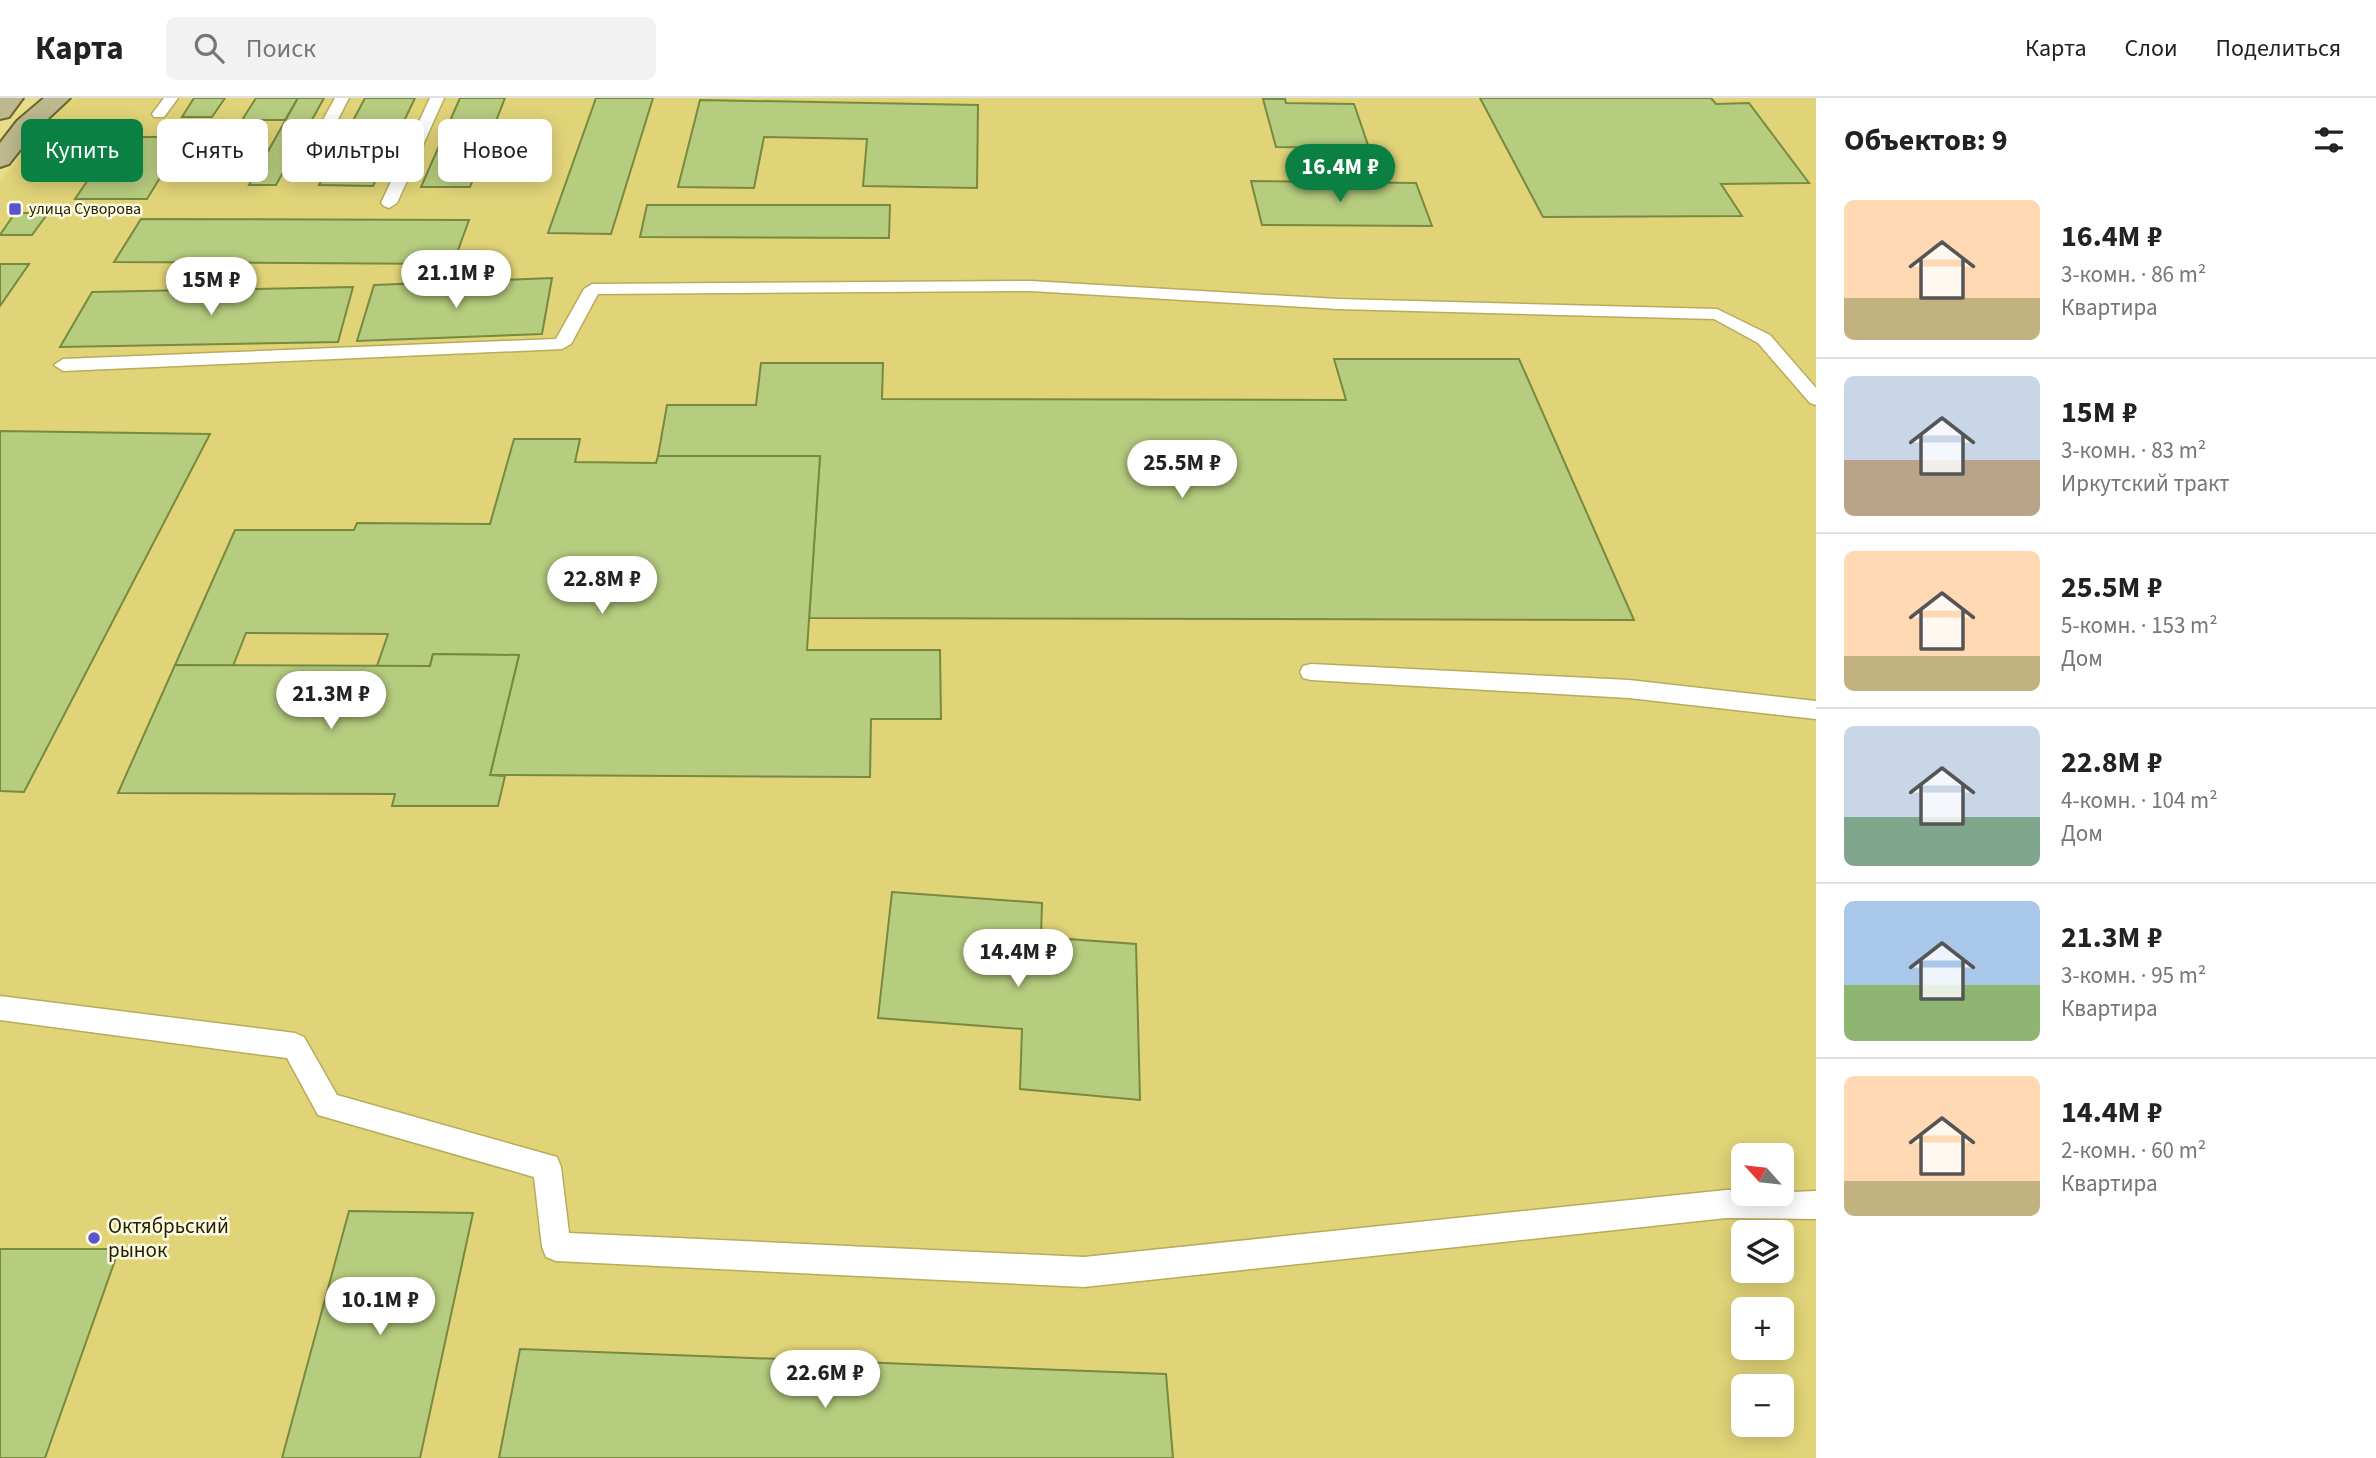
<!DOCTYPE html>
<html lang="ru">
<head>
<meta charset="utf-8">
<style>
  :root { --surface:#fff; --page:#f2f2f2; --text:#222; --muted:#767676; --line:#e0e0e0; --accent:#0b8043 }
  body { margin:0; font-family:"Source Sans 3",sans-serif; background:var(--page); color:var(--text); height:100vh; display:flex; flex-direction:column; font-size:26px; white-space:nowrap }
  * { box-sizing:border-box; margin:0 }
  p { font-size:23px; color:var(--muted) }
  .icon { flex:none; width:38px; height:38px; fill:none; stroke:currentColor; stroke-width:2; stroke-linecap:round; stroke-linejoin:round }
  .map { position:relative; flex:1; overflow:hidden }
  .sheet { display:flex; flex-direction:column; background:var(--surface); width:560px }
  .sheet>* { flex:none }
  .banner { position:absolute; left:21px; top:21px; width:665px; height:63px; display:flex; gap:14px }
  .needle { width:46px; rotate:297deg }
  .controls { position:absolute; left:1731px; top:1045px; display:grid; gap:14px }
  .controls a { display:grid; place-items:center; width:63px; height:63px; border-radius:10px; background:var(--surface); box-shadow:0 4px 18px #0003; font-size:35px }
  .price { position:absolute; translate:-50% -60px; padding:0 16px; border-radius:24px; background:#fff; color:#222; font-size:23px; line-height:46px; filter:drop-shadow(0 2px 4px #0008) }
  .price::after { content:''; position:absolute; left:50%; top:42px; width:21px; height:16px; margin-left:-10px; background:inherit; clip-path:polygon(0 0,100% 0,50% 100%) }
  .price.current { background:var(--accent); color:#fff }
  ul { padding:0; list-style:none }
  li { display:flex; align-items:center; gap:21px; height:175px; padding:0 28px }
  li+li { border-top:2px solid var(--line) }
  li span { display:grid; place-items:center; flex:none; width:196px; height:140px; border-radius:10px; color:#555 }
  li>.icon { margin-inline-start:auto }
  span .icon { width:84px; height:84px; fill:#fffc; stroke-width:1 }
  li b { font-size:30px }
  h2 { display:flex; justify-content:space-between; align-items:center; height:84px; padding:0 28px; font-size:30px }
  .tag { padding:0 24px; border-radius:10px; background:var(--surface); box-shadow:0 4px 18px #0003; font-size:24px; line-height:63px }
  .tag.current { background:var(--accent); color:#fff }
  header { display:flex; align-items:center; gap:42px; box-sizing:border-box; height:98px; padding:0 35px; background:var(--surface); border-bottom:2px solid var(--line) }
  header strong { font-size:33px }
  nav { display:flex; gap:38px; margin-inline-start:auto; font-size:24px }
  .search { width:490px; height:63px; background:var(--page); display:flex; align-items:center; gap:18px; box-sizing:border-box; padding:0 24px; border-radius:10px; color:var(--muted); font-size:26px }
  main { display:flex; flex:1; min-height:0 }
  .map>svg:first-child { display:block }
</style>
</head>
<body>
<header>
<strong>Карта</strong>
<div class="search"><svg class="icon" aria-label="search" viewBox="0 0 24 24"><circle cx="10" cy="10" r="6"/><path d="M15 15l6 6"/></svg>Поиск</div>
<nav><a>Карта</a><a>Слои</a><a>Поделиться</a></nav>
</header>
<main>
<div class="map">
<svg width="1816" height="1360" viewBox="0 0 1816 1360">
  <rect width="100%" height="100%" fill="#e7dc89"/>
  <path fill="#e1d478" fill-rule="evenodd" d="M76,0H1816V1360H0V83L46,28L67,5ZM1743,1057H1782V1096H1743ZM1743,1134H1782V1172H1743ZM1743,1211H1782V1250H1743ZM1743,1288H1782V1326H1743Z"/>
  <g fill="#b6cc7e" stroke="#778a3e" stroke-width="2">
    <path d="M194,0H225L212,19H182Z"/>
    <path d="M256,0H298L285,22H242Z"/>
    <path d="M298,0H324L276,87H249Z"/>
    <path d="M365,0H415L373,88L319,87Z"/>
    <path d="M460,0H505L470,89H421Z"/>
    <path d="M596,0H653L611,136L548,135Z"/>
    <path d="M1480,0H1711L1716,6L1749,5L1809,85L1721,86L1742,118L1543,119Z"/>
    <path d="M1263,1H1285L1286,5L1354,6L1369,50L1276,49Z"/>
    <path d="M700,2L978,7L977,90L863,88L867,41L764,39L754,90L678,89Z"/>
    <path d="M117,39H185L147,101H75Z"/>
    <path d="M1251,83L1416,85L1432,128L1262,127Z"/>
    <path d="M647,107H890L889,140L640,139Z"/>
    <path d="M15,115H48L32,137H0Z"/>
    <path d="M141,121L469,122L453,166L114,164Z"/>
    <path d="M0,166H29L0,208Z"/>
    <path d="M552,180L542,236L357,243L374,187Z"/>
    <path d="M353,189L338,244L60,249L92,194Z"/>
    <path d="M1334,261H1519L1634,522L809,520L820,358H658L667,307H756L761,265H883L882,301L1346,302Z"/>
    <path d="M0,333L210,336L24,694L0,693Z"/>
    <path d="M514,341H580L575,364L656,365L658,358H820L807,552H940L941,621H871L870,679L490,677L519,557L433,556L430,568H377L388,536L246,535L233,568L175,567L235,432H354L357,425L490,426Z"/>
    <path d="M433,556L519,557L490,677L505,678L498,708H392L395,696L118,695L175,567L430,568Z"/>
    <path d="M892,794L1042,805L1041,839L1136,846L1140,1002L1020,991L1022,931L878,920Z"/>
    <path d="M349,1113L473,1115L420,1360H282Z"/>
    <path d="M0,1151H119L45,1360H0Z"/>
    <path d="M520,1251L1166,1276L1173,1360H499Z"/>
  </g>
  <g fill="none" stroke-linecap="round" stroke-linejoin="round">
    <defs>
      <g id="service">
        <path d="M164,0H178L164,19H154L152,16Z"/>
        <path d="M335,0H349L310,75L302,80L297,78L294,75Z"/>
        <path d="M430,0H444L397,105L389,110L384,108L381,105Z"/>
        <path d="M1031,183L1338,201L1717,211L1770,237L1816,290V307L1810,305L1758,245L1714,221L1338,211L1031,193L598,196L571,246L562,251L63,273L54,267L63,261L556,241L584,191L592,186Z"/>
        <path d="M1311,566L1629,582L1816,603V621L1629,600L1311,582L1303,580L1300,574L1303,568Z"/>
        <path d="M0,898L295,935L304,939L337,997L557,1059L561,1069L569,1135L1084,1159L1726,1092H1743V1096L1816,1093V1121L1726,1120L1084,1189L556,1163L546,1159L542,1149L534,1079L318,1017L287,960L0,922Z"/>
      </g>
      <g id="primary">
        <path d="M0,0H23L9,19L0,21Z"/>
        <path d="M44,0H70L35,33L9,66L0,69V45L17,23Z"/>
      </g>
    </defs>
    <use href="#service" stroke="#b7ac5a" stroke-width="3"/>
    <use href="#primary" stroke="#6c642b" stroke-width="4"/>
    <use href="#service" fill="#fff" fill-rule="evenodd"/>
    <use href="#primary" fill="#beb88e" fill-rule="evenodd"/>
  </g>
  <g fill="#5c54cc" stroke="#fefbe3" stroke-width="2.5">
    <rect x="8" y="104" width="14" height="14" rx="3.5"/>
    <circle cx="94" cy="1140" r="7"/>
  </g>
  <g text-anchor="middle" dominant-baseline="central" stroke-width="5" stroke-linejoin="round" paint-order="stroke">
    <g font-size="16" fill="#252000" stroke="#fefbe3" text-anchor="start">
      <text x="29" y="111">улица Суворова</text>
    </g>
    <g font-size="21" fill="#252000" stroke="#fefbe3" text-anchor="start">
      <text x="108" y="1128">Октябрьский<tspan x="108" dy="24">рынок</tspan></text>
    </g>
  </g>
</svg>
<div class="controls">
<a><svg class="needle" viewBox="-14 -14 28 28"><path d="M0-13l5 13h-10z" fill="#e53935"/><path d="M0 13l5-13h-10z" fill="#767676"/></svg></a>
<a><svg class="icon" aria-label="layers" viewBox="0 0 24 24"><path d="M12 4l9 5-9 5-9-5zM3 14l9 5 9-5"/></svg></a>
<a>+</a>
<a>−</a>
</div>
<b class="price current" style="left:1340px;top:106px">16.4M ₽</b>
<b class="price" style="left:456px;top:212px">21.1M ₽</b>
<b class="price" style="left:211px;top:219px">15M ₽</b>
<b class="price" style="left:1182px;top:402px">25.5M ₽</b>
<b class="price" style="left:602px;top:518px">22.8M ₽</b>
<b class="price" style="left:331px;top:633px">21.3M ₽</b>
<b class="price" style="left:1018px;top:891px">14.4M ₽</b>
<b class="price" style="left:380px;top:1239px">10.1M ₽</b>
<b class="price" style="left:825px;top:1312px">22.6M ₽</b>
<div class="banner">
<a class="tag current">Купить</a>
<a class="tag">Снять</a>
<a class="tag">Фильтры</a>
<a class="tag">Новое</a>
</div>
</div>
<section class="sheet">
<h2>Объектов: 9<svg class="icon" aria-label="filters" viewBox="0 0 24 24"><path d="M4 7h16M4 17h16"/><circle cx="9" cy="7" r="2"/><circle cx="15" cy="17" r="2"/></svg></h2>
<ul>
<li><span style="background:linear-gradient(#ffd9b3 70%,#c2b280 0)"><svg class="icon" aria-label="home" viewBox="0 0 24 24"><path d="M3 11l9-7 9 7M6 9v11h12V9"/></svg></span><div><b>16.4M ₽</b><p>3-комн. · 86 m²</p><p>Квартира</p></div></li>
<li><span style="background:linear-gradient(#c9d6e8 60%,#b9a48a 0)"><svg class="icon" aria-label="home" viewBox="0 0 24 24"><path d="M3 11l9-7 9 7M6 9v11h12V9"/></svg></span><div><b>15M ₽</b><p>3-комн. · 83 m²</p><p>Иркутский тракт</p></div></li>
<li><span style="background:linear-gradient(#ffd9b3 75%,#c2b280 0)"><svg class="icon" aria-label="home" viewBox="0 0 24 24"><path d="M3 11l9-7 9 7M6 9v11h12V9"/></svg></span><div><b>25.5M ₽</b><p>5-комн. · 153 m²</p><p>Дом</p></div></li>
<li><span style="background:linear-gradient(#c9d6e8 65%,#7fa58c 0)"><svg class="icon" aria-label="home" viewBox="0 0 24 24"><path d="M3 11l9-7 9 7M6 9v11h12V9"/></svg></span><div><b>22.8M ₽</b><p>4-комн. · 104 m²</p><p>Дом</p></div></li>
<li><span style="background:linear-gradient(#a9c7e8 60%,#8fb573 0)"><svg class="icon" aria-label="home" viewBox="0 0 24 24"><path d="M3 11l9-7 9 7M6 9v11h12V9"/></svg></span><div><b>21.3M ₽</b><p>3-комн. · 95 m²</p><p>Квартира</p></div></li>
<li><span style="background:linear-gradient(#ffd9b3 75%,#c2b280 0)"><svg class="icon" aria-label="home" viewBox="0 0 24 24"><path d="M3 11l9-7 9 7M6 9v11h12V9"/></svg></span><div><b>14.4M ₽</b><p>2-комн. · 60 m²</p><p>Квартира</p></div></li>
</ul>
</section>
</main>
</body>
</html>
